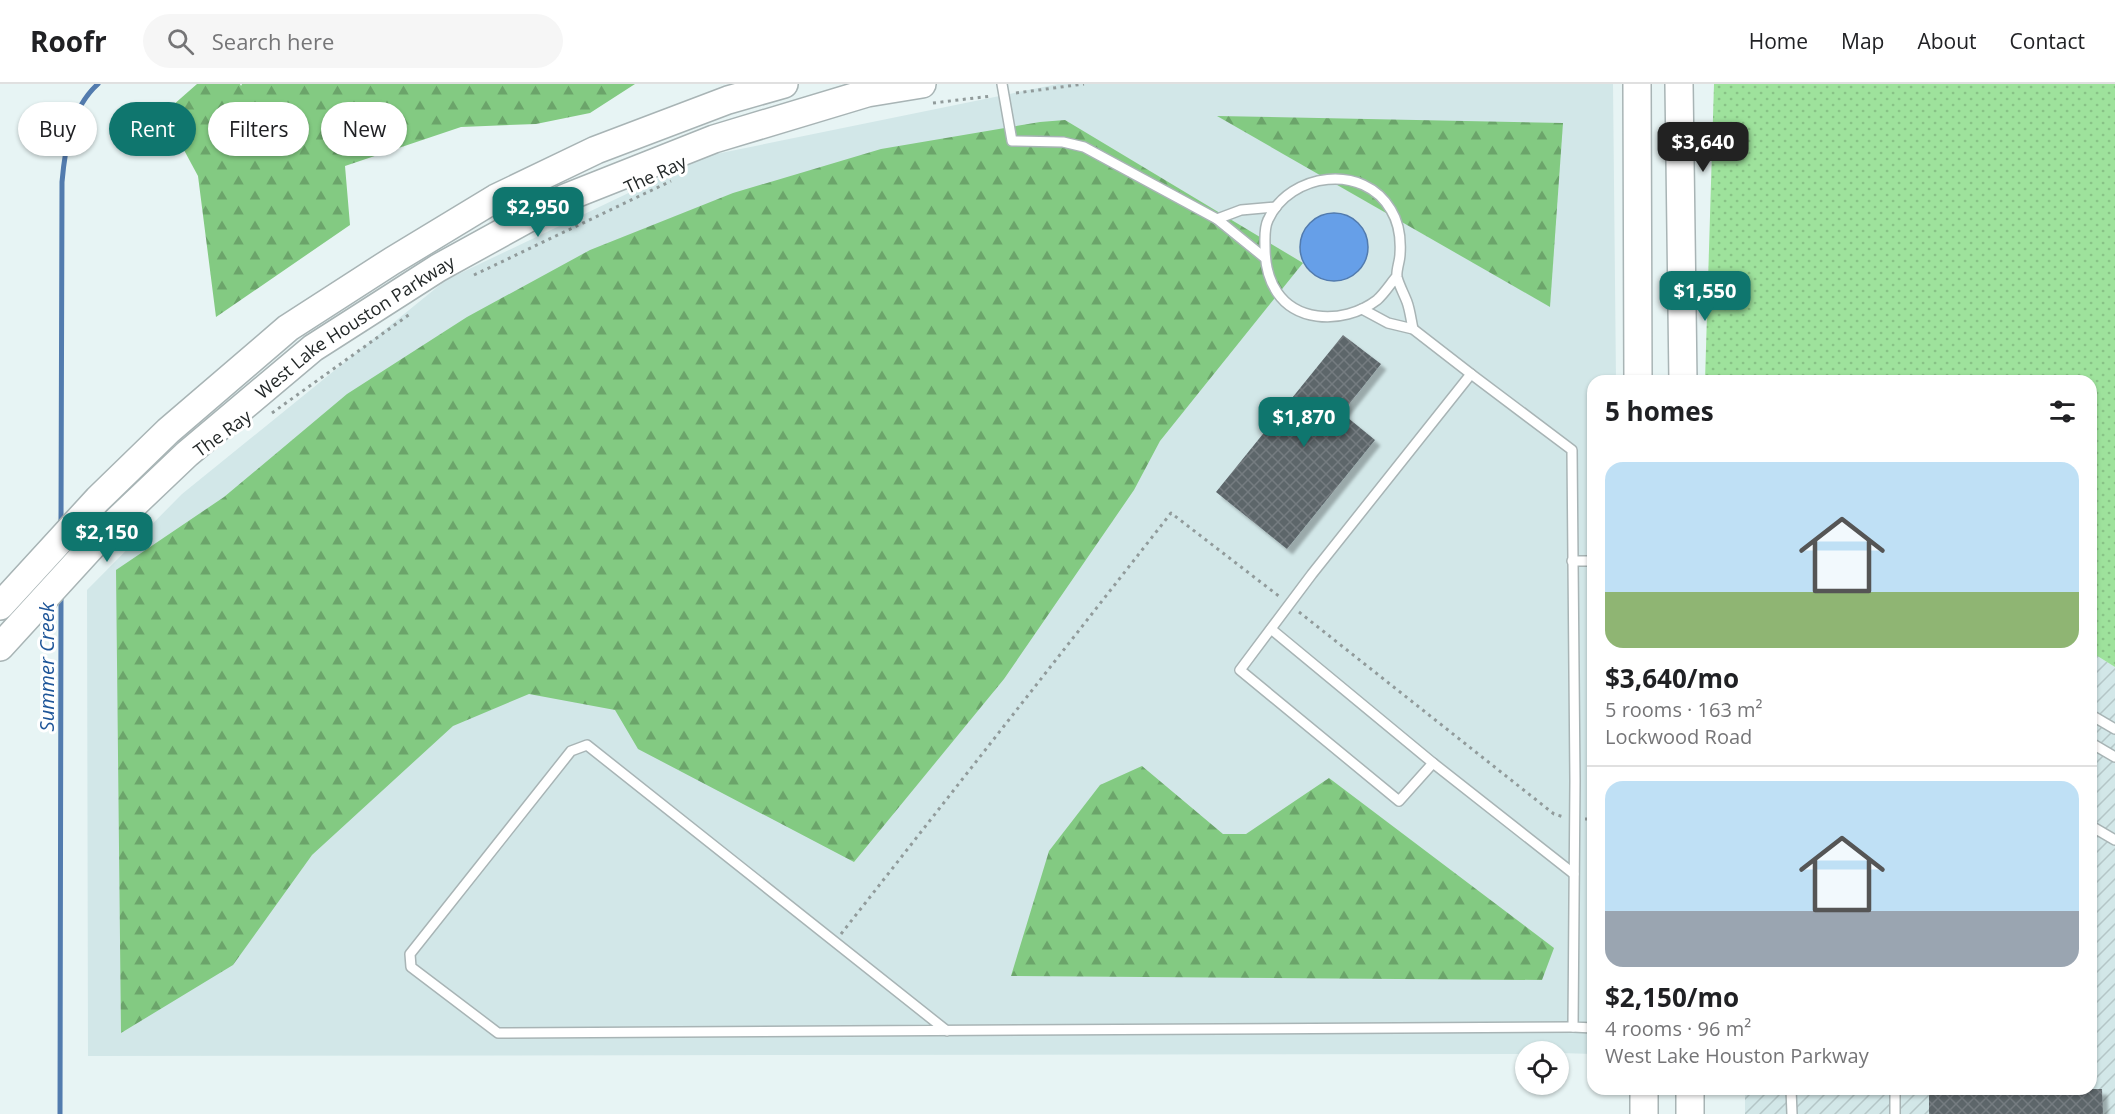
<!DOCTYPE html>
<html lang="en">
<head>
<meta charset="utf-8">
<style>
  :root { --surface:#fff; --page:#f6f6f6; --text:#202124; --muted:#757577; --line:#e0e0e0; --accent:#0f766e }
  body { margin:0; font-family:"Open Sans",sans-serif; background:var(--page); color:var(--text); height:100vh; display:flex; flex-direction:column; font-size:22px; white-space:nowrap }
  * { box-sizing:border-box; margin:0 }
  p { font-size:20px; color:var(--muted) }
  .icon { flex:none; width:33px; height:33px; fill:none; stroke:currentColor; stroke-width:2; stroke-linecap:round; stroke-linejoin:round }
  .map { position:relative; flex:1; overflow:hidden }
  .panel { position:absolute; left:1587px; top:291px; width:510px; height:720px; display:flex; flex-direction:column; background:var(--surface); border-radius:18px; box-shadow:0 2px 4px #0004 }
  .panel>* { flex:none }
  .guide { position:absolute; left:18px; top:18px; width:570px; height:54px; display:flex; gap:12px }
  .fabs { position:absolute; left:1515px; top:957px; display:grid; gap:12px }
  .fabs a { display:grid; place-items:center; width:54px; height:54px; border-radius:50%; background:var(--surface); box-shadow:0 2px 4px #0004; font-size:30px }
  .price { position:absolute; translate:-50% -51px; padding:0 14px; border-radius:12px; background:var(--accent); color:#fff; font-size:20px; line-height:39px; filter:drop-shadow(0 2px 3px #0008) }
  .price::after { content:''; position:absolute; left:50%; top:36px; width:18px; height:14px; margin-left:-9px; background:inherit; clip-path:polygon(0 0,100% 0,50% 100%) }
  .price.selected { background:#222; color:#fff }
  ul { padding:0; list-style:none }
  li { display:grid; align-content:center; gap:12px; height:318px; padding:0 18px }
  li+li { border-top:2px solid var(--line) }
  li span { display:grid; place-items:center; height:186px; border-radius:18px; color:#555 }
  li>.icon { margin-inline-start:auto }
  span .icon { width:108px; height:108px; fill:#fffc; stroke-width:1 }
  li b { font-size:26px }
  h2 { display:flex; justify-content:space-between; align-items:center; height:72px; padding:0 18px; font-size:26px }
  .tag { padding:0 21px; border-radius:27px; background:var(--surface); box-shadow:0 2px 4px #0004; font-size:21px; line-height:54px }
  .tag.selected { background:var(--accent); color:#fff }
  header { display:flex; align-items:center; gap:36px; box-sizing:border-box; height:84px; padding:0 30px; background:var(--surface); border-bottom:2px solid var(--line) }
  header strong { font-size:28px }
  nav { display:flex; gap:33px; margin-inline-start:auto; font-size:21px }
  .search { width:420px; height:54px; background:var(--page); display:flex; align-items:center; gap:15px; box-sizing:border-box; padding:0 21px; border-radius:33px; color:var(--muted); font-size:22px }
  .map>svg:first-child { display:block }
</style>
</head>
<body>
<header>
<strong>Roofr</strong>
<div class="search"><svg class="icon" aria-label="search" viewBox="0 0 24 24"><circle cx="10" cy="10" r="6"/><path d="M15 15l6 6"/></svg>Search here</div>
<nav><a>Home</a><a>Map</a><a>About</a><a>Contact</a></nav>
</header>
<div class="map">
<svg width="2115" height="1030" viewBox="0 0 2115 1030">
  <defs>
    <pattern id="industrial-furrows" width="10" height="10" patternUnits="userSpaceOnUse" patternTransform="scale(1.5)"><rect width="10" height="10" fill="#d2e7e8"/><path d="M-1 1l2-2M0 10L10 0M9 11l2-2" fill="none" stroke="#b4c6c7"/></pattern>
    <pattern id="grass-dots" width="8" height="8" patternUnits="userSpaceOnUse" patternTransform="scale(1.5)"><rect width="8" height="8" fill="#9ee29c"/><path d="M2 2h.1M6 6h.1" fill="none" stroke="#88c286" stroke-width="1.8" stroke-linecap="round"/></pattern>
    <pattern id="forest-firs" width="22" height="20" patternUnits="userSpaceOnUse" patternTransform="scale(1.5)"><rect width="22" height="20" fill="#83ca82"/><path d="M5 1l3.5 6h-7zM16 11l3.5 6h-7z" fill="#6ba46a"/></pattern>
    <pattern id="building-cross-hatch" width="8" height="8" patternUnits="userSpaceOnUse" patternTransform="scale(1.5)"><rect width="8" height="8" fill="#5d666b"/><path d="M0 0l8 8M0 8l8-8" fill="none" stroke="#757c80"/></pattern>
    <filter id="shadow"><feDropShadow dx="5.5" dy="5.5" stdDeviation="1.5" flood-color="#0004"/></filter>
  </defs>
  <rect width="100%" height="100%" fill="#e7f4f4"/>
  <path fill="#d2e7e8" d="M1058,0H1613L1616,297H1593V970L1526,968L1525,970L88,972L87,506L182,410L446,196L706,72Z"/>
  <path fill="url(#industrial-furrows)" d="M2091,568L2115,583V1030H1745V1005H2091Z"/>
  <path fill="url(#grass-dots)" d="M1714,0H2115V583L2091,568V297H1705Z"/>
  <g fill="url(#forest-firs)">
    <path d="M197,0H240L241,2L242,0H635L590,29L536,40L461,43L345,82L350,141L216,233L198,92L164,29Z"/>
    <path d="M1217,32L1563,39L1550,223Z"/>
    <path d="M1065,36L1303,179L1160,357L1134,406L1004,595L854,778L638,665L615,626L529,610L453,642L312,771L233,881L121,949L116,486L224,413L347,310L467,233L590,166L733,109L881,65L1040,38Z"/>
    <path d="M1142,682L1223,750H1246L1329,694L1554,864L1542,896L1011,892L1049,767L1100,701Z"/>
  </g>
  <circle fill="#669fe8" stroke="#527bae" stroke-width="1.5" cx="1334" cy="163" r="34"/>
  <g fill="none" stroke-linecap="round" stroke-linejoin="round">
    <g stroke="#527bae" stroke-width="5">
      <path d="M61,442L62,98C65,64 71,24 98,0"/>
      <path d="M60,1030L61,512"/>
    </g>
  </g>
  <g fill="url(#building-cross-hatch)" filter="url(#shadow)">
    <path d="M1343,251L1381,280L1342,329L1375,356L1287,465L1216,408Z"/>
    <path d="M1929,1005H2102L2103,1030H1929Z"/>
  </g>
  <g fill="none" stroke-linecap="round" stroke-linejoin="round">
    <defs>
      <g id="lane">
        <path d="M1002,0L1012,57L1063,58L1084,63L1217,135L1265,174"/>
        <path d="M1217,135L1241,126L1276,123"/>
        <path d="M1397,192C1391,199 1384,210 1377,216C1360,229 1337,235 1317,232C1280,227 1265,197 1265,163C1265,154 1264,144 1268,136C1290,88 1364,79 1391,126C1399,139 1401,155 1400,170C1400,177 1396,186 1397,193C1399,201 1404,210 1407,218C1410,226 1411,236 1413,245"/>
        <path d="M1362,225L1388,239L1413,245L1471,290"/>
        <path d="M1572,477H1593"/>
        <path d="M1271,545L1433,679L1574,790"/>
        <path d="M2091,631L2115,645"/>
        <path d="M2091,659L2115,673"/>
        <path d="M1433,679L1399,717L1240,586L1312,490L1471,290L1572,366L1575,697L1573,943L1593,944"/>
        <path d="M2091,742L2115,756"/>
        <path d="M947,947L587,661L571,667L410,870L411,883L498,949L1573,943"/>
        <path d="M1791,1005L1792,1030"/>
        <path d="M1895,1030V1005"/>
      </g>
      <g id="secondary">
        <path d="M1637,0L1638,297"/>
        <path d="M1679,0L1683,297"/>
        <path d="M0,522L98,415L168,347L288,244L392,177L496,114L596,66L728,16L784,0"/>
        <path id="s1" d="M0,563L106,447L187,370L313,264L438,184L565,114L714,55L867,9L922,0"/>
        <path d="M1644,1005V1030"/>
        <path d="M1690,1005V1030"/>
      </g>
    </defs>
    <use href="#lane" stroke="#a8b4b5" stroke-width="12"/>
    <use href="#secondary" stroke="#a8b4b5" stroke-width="30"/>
    <g stroke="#919b9b" stroke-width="3" stroke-dasharray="3 4.5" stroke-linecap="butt">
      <path d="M1016,9L1084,0"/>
      <path d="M933,19L992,12"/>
      <path d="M474,191L671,97"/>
      <path d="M272,329L410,230"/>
      <path d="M1299,528L1554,730L1564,733"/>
      <path d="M1585,735H1593"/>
      <path d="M841,850L1171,429L1280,513"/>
    </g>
    <use href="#lane" stroke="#fff" stroke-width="9"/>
    <use href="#secondary" stroke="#fff" stroke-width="27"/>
  </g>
  <g text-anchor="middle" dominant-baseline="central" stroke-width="6" stroke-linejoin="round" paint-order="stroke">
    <g font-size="18" fill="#232828" stroke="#fff">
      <text transform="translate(655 90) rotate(-25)">The Ray</text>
      <text stroke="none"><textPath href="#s1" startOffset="480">West Lake Houston Parkway</textPath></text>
      <text transform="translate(222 349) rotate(-36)">The Ray</text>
    </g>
    <g font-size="20" font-style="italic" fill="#1f5699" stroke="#fff">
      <text transform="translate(46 583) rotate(-90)">Summer Creek</text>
    </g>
  </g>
</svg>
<div class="fabs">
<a><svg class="icon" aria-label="locate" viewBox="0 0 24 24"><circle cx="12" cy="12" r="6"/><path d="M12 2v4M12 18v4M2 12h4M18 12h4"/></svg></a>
</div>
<b class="price selected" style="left:1703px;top:89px">$3,640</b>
<b class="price" style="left:538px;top:154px">$2,950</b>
<b class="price" style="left:1705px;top:238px">$1,550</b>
<b class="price" style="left:1304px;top:364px">$1,870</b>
<b class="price" style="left:107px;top:479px">$2,150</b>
<div class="guide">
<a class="tag">Buy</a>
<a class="tag selected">Rent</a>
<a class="tag">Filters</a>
<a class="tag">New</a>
</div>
<section class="panel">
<h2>5 homes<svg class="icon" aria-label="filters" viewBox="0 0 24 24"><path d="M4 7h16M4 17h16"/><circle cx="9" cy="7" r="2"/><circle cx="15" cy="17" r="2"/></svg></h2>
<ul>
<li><span style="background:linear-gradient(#bfe0f5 70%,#8fb573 0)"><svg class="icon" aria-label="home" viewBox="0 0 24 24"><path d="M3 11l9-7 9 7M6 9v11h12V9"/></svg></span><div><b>$3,640/mo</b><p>5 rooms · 163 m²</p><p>Lockwood Road</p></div></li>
<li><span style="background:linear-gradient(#bfe0f5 70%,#9aa5b1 0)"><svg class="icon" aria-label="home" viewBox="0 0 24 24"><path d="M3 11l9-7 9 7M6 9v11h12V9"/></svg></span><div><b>$2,150/mo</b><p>4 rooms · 96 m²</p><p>West Lake Houston Parkway</p></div></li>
</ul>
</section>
</div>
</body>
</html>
